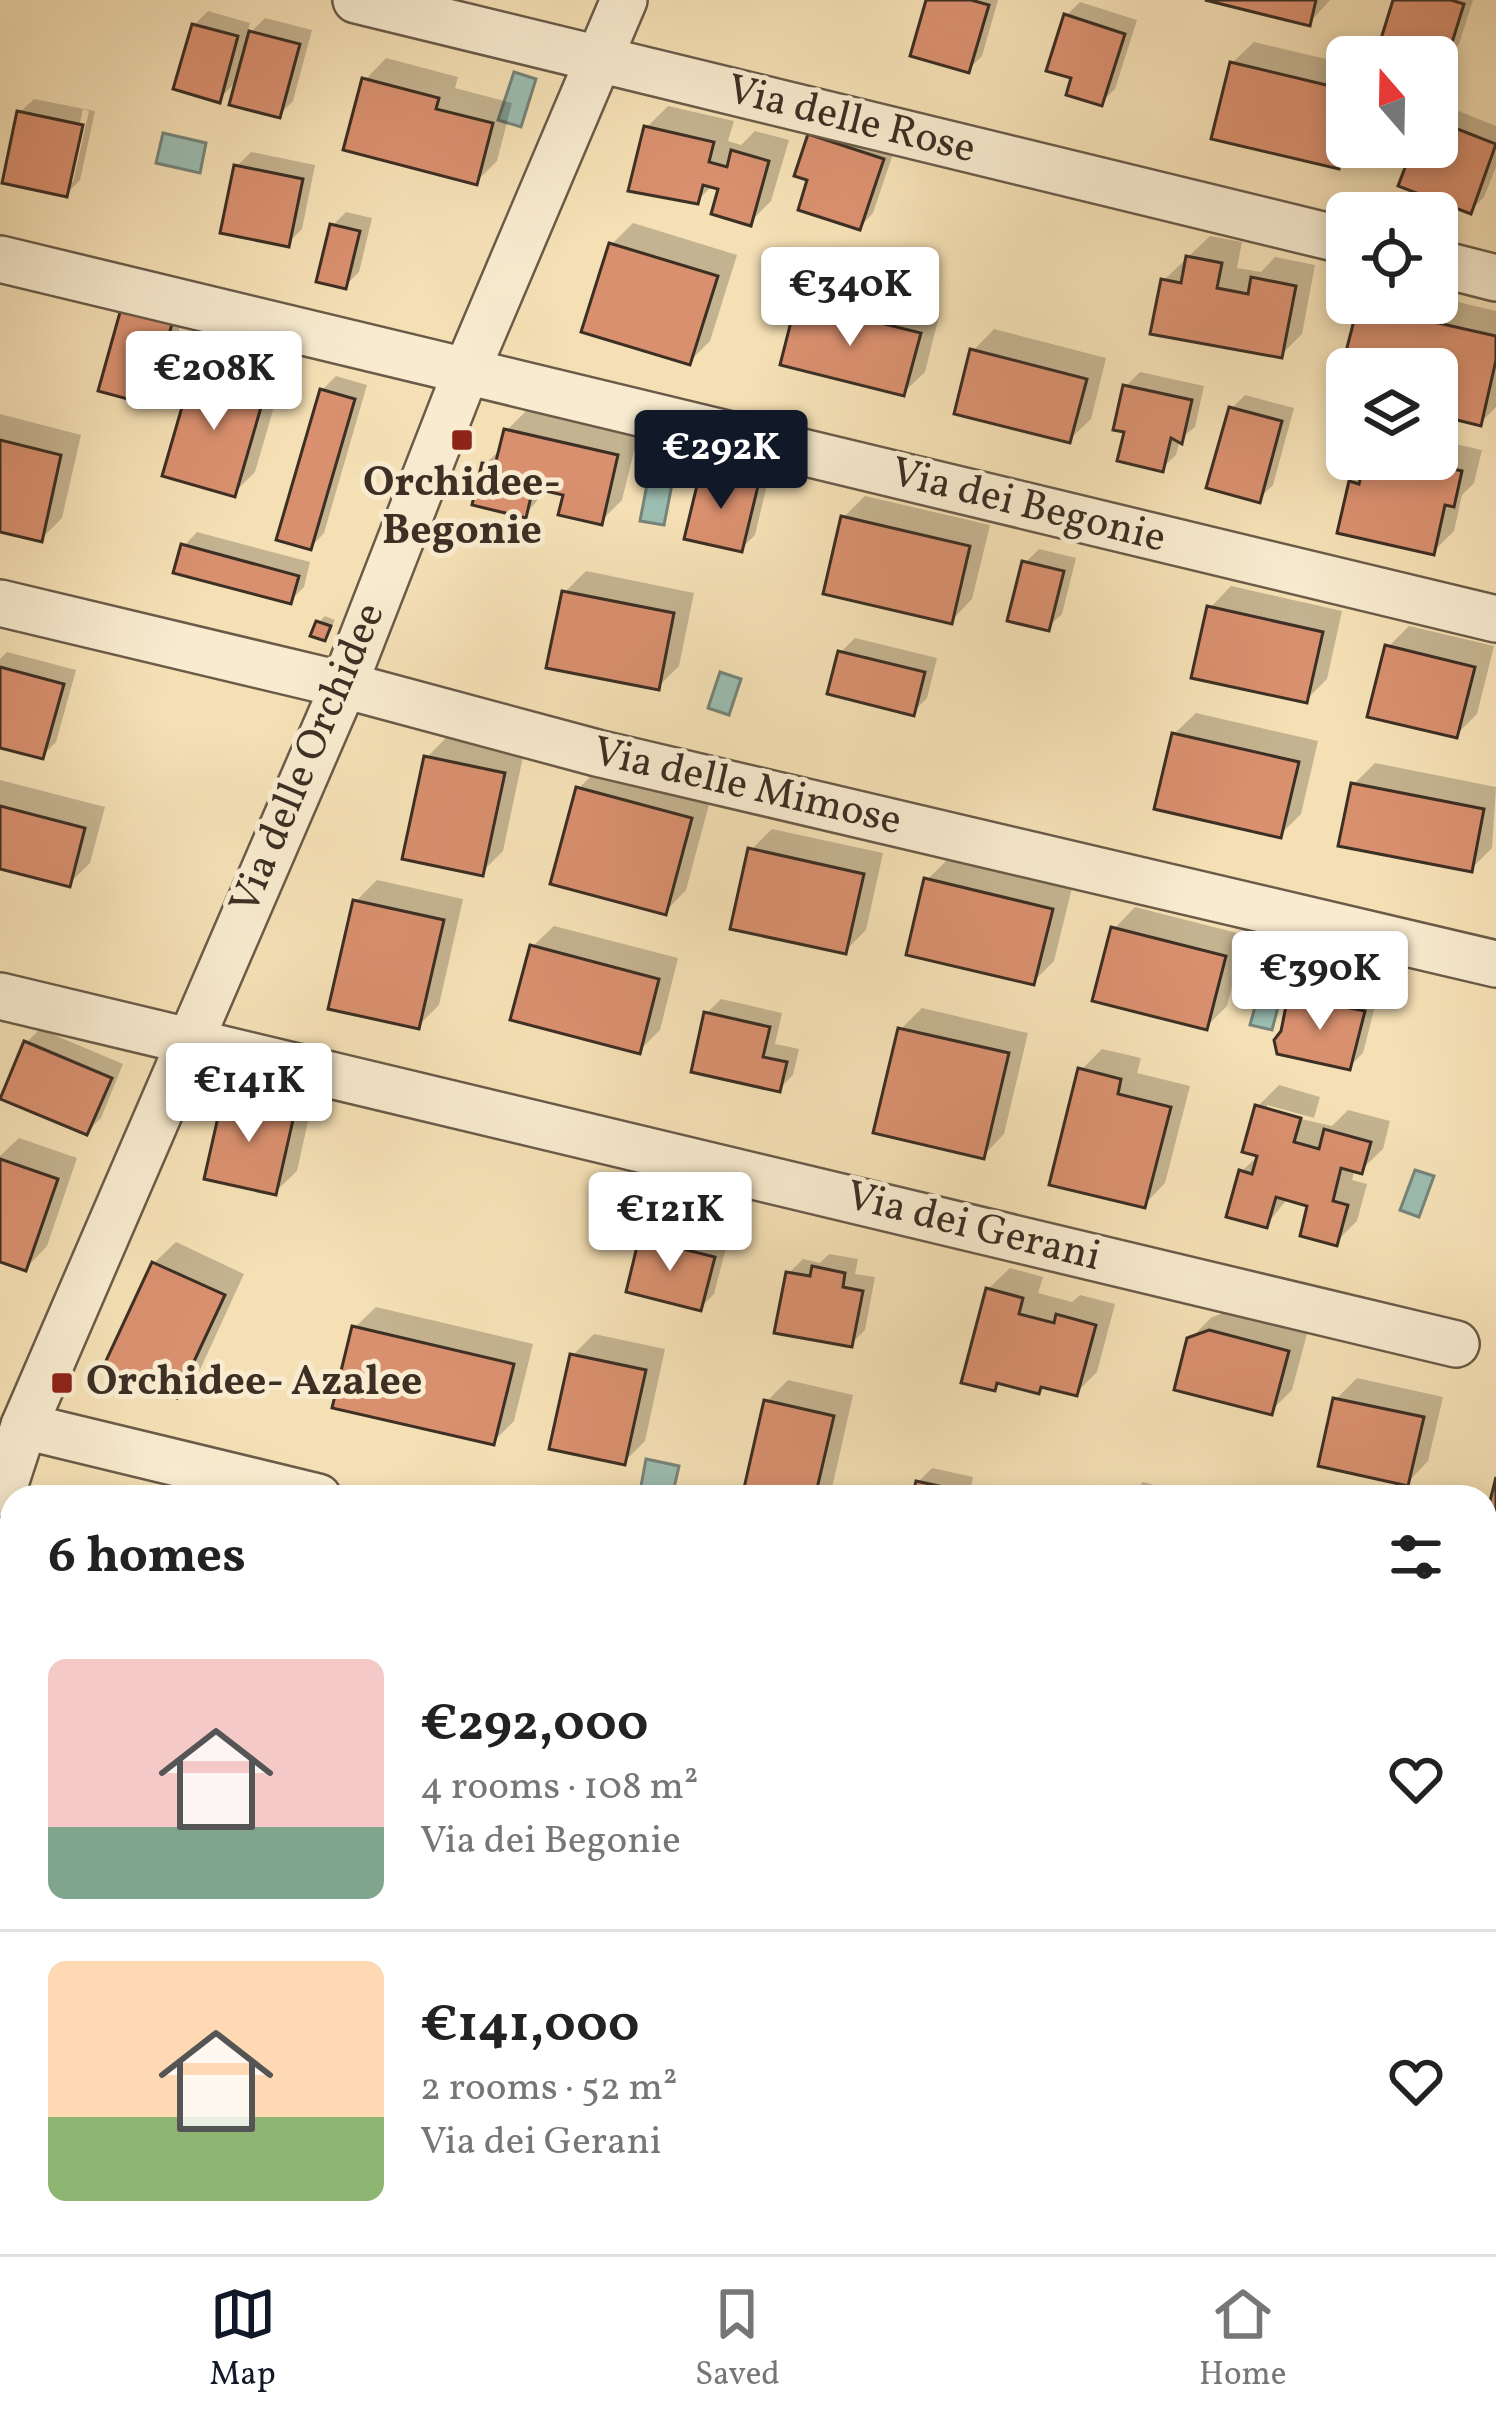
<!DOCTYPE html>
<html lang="en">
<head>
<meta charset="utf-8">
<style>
  :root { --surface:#fff; --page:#f2f2f2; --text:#222; --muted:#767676; --line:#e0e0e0; --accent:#111827 }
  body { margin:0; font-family:Vollkorn,serif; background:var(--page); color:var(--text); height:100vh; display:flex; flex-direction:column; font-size:45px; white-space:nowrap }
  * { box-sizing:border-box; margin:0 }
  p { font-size:39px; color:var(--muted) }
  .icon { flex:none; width:66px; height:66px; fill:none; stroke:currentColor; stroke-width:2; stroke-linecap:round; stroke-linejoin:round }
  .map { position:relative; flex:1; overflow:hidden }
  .details { position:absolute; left:0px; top:1485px; width:1497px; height:771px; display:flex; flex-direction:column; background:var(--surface); border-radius:36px 36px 0 0; box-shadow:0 6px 18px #0003 }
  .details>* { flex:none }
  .needle { width:78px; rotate:340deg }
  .tools { position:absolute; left:1326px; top:36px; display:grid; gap:24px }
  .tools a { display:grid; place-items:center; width:132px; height:132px; border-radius:18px; background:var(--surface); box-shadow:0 6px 18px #0003; font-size:60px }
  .price { position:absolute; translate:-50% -102px; padding:0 27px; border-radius:12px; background:#fff; color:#222; font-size:39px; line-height:78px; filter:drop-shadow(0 3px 6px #0008) }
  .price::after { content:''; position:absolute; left:50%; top:72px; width:36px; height:27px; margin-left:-18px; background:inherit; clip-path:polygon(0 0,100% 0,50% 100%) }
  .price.on { background:var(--accent); color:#fff }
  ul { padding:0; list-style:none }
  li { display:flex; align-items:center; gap:36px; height:300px; padding:0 48px }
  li+li { border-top:3px solid var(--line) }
  li span { display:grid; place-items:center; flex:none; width:336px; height:240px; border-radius:18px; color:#555 }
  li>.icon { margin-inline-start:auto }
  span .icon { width:144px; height:144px; fill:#fffc; stroke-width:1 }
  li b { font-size:51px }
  h2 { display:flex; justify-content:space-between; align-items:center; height:144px; padding:0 48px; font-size:51px }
  .tabs { display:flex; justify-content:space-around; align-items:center; height:168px; border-top:3px solid var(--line); background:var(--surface); font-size:33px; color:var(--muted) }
  .tabs a { display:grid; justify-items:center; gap:6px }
  .tabs .on { color:var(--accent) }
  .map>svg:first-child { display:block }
</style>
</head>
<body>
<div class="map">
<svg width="1496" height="2254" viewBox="0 0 1496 2254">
  <rect width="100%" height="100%" fill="#f5e0b5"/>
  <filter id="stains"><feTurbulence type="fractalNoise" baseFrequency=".00167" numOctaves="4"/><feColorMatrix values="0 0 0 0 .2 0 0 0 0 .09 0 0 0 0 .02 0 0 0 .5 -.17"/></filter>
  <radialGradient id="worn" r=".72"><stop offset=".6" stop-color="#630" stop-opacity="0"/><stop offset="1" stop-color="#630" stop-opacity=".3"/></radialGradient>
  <g fill="#c4c088" stroke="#807856" stroke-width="3">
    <path d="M0,1726L12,1729V2167L0,2192Z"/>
    <path d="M1496,1981V2254H0V2245L12,2221V2244H1485V1988Z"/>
  </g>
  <g fill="#9cbdb1" stroke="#768479" stroke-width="3">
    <path d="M514,72L536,79L521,127L498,120Z"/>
    <path d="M163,133L206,143L200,173L156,163Z"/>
    <path d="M648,479L672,484L664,525L640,521Z"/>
    <path d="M720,672L741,679L729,715L708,708Z"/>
    <path d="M1263,978L1284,984L1272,1030L1250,1025Z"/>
    <path d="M1415,1170L1434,1176L1419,1217L1400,1210Z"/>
    <path d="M646,1459L679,1466L672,1497H639Z"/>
  </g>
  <g fill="#0003" fill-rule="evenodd">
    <path d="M930,0H998L982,56L968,70Z"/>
    <path d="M1208,0H1330L1309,23Z"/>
    <path d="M1396,0H1473L1459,44L1445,58Z"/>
    <path d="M1080,2L1137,20L1115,89L1101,103L1074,76L1066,16Z"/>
    <path d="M208,11L250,23L246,37L265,18L312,30L293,101L279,115L239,79L219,99L194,25Z"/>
    <path d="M1254,42L1347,64V147H1357L1338,165L1232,63Z"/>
    <path d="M386,58L458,77L455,88L512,103L497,161L476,182L365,80Z"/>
    <path d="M34,99L95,111L80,180L66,194L20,112ZM83,109L89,111L73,182H67Z"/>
    <path d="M1441,104L1496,126V167L1484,197L1470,211L1416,147H1437V108Z"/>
    <path d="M668,106L734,121L728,141L741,145L755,131L789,140L771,201L750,222L722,187L713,185L697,201L647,127Z"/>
    <path d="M824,122L896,145L873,213L860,227L810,136Z"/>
    <path d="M251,152L315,165L302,229L288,243L237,166Z"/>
    <path d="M346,212L372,218L359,272L345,286L332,226Z"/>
    <path d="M633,223L737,255L710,341L689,362L611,245Z"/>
    <path d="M1210,236L1242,242L1237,268L1261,272L1275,257L1315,265L1302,334L1281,355L1163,281Z"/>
    <path d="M820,282L940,312L925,372L903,393L799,303Z"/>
    <path d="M138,293L185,307L163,388L149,401Z"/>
    <path d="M1437,297L1496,311V407L1481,422L1437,412V369H1347V390L1340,388L1363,303H1437Z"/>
    <path d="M994,329L1106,358L1091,419L1069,440L973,351Z"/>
    <path d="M217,349L285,369L255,472L234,493L196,370Z"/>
    <path d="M1140,372L1204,386L1195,427L1180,439L1176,455L1162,468L1128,430L1126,386Z"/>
    <path d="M336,376L367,385L324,533L311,547L322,390Z"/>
    <path d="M1245,395L1294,408L1273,485L1259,499L1232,408Z"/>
    <path d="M528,409L638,435L622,500L601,521L567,492L548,488L525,515L485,464L503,447L506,431Z"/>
    <path d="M0,414L81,435L62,518L41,539L0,529Z"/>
    <path d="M1437,440L1482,450L1474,483L1462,495L1454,531L1433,552L1351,483L1366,469L1368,459H1437Z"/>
    <path d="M717,460L770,472L755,535L741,549L703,474Z"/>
    <path d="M865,496L990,525L972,599L951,621L844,517Z"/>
    <path d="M197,532L310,562L304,587L290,601L184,546Z"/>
    <path d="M1039,549L1076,558L1062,614L1048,627L1025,563Z"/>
    <path d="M586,571L694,593L679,666L658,687L565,592Z"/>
    <path d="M1231,586L1342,611L1327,679L1306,700L1210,608Z"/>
    <path d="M325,616L335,620L325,638L319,622Z"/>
    <path d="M1409,626L1494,646L1477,714L1456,735L1388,647Z"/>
    <path d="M855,638L937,658L927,698L913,712L841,652Z"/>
    <path d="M7,652L76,670L56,742L42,756L0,744V659Z"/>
    <path d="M1196,713L1318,741L1301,814L1280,835L1174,734Z"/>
    <path d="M448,736L524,752L503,851L482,872L427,757Z"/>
    <path d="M1375,763L1496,787L1492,848L1471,869L1354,784Z"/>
    <path d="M600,767L711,797L686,890L665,912L579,788Z"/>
    <path d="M0,780L105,807L90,863L69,884L0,866Z"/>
    <path d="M772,829L883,853L866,930L845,951L751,850Z"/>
    <path d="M948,859L1072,888L1054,961L1033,982L927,880Z"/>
    <path d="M377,880L463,899L439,1005L418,1026L356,901Z"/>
    <path d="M1135,907L1245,935L1227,1006L1206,1027L1114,929Z"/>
    <path d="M554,926L678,958L660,1030L639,1051L532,947Z"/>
    <path d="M1304,983L1377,998L1363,1053L1349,1067L1283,1032L1290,997Z"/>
    <path d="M721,999L782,1013L775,1044L799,1049L793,1075L779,1089L707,1013Z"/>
    <path d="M922,1008L1028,1033L1004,1134L983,1156L901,1029Z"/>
    <path d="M40,1029L123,1064L101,1118L87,1132L26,1043Z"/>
    <path d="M1102,1049L1141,1058L1137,1073L1190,1086L1165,1183L1144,1205L1081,1070Z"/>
    <path d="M247,1075L315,1090L297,1171L275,1192L225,1096Z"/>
    <path d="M1279,1085L1320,1097L1314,1118L1267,1105V1111L1332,1126L1348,1110L1390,1121L1383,1149L1361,1170L1355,1169L1352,1180L1367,1184L1357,1221L1336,1242L1311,1203L1289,1197L1266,1225L1241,1172L1260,1154L1258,1106Z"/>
    <path d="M19,1138L77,1158L47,1246L26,1268L0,1259V1156Z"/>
    <path d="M656,1226L727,1244L714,1294L700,1308L642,1240Z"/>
    <path d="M176,1242L244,1274L198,1374L177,1395L154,1263Z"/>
    <path d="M829,1254L858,1259L855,1274L875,1277L865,1330L851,1344L789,1273L803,1259L820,1263Z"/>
    <path d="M1010,1268L1043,1277L1038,1293L1072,1302L1080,1295L1115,1304L1097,1372L1076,1393L1045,1385L1038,1391L1001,1381L994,1388L988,1289Z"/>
    <path d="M376,1307L533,1344L514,1421L493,1442L354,1328Z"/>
    <path d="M1232,1310L1308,1330L1292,1390L1271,1411L1190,1339L1212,1317Z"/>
    <path d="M594,1334L665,1349L645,1441L624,1462L573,1355Z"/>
    <path d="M1357,1378L1443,1397L1428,1461L1407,1483L1336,1399Z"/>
    <path d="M788,1380L853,1395L830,1497H745L767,1401Z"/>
    <path d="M932,1468L973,1477L969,1497H915L918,1482Z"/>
    <path d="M1143,1482L1199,1497H1129Z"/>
    <path d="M1485,1556L1496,1558V1667L1485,1665Z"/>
    <path d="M1496,1826V1913L1485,1921V1833Z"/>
  </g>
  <g fill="#d9906f" stroke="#3c2f24" stroke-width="3">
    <path d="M926,0H971L989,5L969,73L910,56Z"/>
    <path d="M1205,0H1316L1310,26Z"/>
    <path d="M1393,0H1451L1464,4L1446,62L1380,42Z"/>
    <path d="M1064,14L1125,34L1102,106L1066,95L1071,78L1046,71Z"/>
    <path d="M192,24L238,36L220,103L173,89Z"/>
    <path d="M249,31L300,44L280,118L229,105Z"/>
    <path d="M1230,62L1347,90V135L1339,169L1211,139Z"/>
    <path d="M362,78L439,98L436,109L493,123L477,185L343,150Z"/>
    <path d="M17,111L83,125L67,197L2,183Z"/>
    <path d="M1437,121L1496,144L1471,214L1398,186L1413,147H1437Z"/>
    <path d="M644,126L714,142L709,162L727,167L731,150L769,161L751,226L711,214L718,189L703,185L698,204L628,191Z"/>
    <path d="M808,134L884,159L860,230L798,210L807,180L794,176Z"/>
    <path d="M234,165L303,179L289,247L220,233Z"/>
    <path d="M330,224L360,231L346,289L316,282Z"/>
    <path d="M609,243L718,276L690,365L581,332Z"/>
    <path d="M1186,256L1222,263L1217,288L1248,294L1251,277L1296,286L1282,358L1150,334L1161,279L1181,283Z"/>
    <path d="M796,302L921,333L904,396L780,365Z"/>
    <path d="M122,305L173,320L150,405L98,391Z"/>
    <path d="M1358,305L1496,336V360L1481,426L1437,415V369H1347V393L1336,390Z"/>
    <path d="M970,349L1087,379L1070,443L954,414Z"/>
    <path d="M193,369L266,390L235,497L162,476Z"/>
    <path d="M1123,385L1192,400L1182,444L1171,438L1163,472L1117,461L1124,432L1113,430Z"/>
    <path d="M320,389L355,399L311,550L276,540Z"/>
    <path d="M1229,407L1282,421L1260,503L1206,488Z"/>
    <path d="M504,429L618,455L602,525L558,515L563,495L533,488L526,518L472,505L482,463L495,465Z"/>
    <path d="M0,440L61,455L42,542L0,532Z"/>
    <path d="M1365,459H1408L1462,471L1454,507L1445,505L1434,555L1337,533L1349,481L1359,484Z"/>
    <path d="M700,473L758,486L742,552L684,539Z"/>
    <path d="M841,516L970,546L952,624L823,594Z"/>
    <path d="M181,544L299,576L291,604L173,573Z"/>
    <path d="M1022,561L1064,571L1049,631L1007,621Z"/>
    <path d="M562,591L674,613L659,690L546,668Z"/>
    <path d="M1207,606L1323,632L1307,703L1191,678Z"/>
    <path d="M316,621L331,626L325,641L310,636Z"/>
    <path d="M1385,645L1475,667L1457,738L1367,717Z"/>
    <path d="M838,651L925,672L914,716L827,694Z"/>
    <path d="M0,667L64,684L43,759L0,748Z"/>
    <path d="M1172,733L1299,762L1281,838L1154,809Z"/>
    <path d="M424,756L505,773L483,876L402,859Z"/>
    <path d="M1351,783L1484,809L1472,872L1338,846Z"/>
    <path d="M576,787L692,818L666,915L550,884Z"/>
    <path d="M0,806L85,828L70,887L0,869Z"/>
    <path d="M748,848L864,874L846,954L730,929Z"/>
    <path d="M924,878L1053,909L1034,985L906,955Z"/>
    <path d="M353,900L444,920L419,1029L328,1009Z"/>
    <path d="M1111,927L1226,956L1207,1030L1092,1001Z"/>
    <path d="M530,945L659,979L640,1054L510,1020Z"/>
    <path d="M1288,996L1365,1011L1350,1070L1277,1054L1274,1040L1281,1031Z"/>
    <path d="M704,1012L770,1027L763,1057L787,1062L780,1092L691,1072Z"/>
    <path d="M898,1028L1009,1053L984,1159L873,1133Z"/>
    <path d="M24,1041L112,1078L87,1135L0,1099Z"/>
    <path d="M1078,1068L1121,1079L1118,1094L1171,1107L1145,1208L1049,1185Z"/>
    <path d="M223,1095L295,1111L276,1195L204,1179Z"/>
    <path d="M1255,1105L1301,1118L1294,1142L1319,1149L1324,1129L1371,1142L1362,1174L1341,1168L1333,1201L1348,1205L1337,1246L1300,1236L1307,1206L1276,1197L1267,1228L1226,1217L1239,1170L1252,1174L1257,1156L1242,1152Z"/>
    <path d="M0,1159L58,1179L26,1271L0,1262Z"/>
    <path d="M639,1238L715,1257L701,1311L626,1292Z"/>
    <path d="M152,1262L225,1295L177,1398L104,1365Z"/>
    <path d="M812,1266L845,1273L843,1287L863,1291L852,1347L774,1333L786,1272L810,1276Z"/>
    <path d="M986,1288L1023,1298L1019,1314L1054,1323L1056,1314L1096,1325L1077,1396L1041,1387L1039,1394L997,1383L995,1391L961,1383Z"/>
    <path d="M352,1326L514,1364L494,1445L332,1408Z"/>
    <path d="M1209,1330L1289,1351L1272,1415L1174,1390L1187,1338Z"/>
    <path d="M570,1354L646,1370L625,1465L549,1449Z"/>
    <path d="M1333,1398L1424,1417L1408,1486L1318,1466Z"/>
    <path d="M764,1400L834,1416L815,1497H742Z"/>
    <path d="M1496,1477V1524L1485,1521Z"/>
    <path d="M916,1481L961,1491L960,1497H912Z"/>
    <path d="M1485,1589L1496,1592V1670L1485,1668Z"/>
    <path d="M1489,1833L1496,1843V1917L1485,1925V1836Z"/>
  </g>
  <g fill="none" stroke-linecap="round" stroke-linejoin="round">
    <defs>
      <g id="street">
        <path d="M356,0L1347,241"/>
        <path d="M0,259L1496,619"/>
        <path d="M1437,263L1496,278"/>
        <path d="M0,603L344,685L597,753L1496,964"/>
        <path d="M0,996L1456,1344"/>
        <path d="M24,1426L318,1497"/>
        <path d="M2,1493L24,1426L344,685L466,372L624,0"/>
        <path d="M1485,1771L1496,1773"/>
      </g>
    </defs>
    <use href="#street" stroke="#6a5b48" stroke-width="50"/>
    <use href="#street" stroke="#f8ebcf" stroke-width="45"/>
  </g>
  <g fill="#8f2418" stroke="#f8ebcf" stroke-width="4.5">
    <rect x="450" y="428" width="24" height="24" rx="6"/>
    <rect x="50" y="1371" width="24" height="24" rx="6"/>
  </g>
  <g text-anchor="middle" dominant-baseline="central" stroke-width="10" stroke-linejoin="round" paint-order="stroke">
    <g font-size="42" fill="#3c2f24" stroke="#f8ebcf">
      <text transform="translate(851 121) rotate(14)">Via delle Rose</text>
      <text transform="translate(1028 507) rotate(14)">Via dei Begonie</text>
      <text transform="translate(309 759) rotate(-67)">Via delle Orchidee</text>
      <text transform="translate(747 788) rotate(13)">Via delle Mimose</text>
      <text transform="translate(973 1228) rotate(14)">Via dei Gerani</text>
    </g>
    <g font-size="42" font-weight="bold" fill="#3c2f24" stroke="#f8ebcf">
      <text x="462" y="484">Orchidee-<tspan x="462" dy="48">Begonie</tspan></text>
      <text x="86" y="1383" text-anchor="start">Orchidee- Azalee</text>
    </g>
  </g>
  <rect width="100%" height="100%" filter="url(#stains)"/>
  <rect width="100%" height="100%" fill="url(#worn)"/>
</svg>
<div class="tools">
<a><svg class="needle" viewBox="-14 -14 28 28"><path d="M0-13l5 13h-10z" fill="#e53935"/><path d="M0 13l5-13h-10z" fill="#767676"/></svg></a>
<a><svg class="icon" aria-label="locate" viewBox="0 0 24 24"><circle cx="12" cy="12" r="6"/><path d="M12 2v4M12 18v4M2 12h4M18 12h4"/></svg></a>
<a><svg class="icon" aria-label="layers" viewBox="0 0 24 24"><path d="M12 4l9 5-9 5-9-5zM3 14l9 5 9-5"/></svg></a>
</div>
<b class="price" style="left:850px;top:349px">€340K</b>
<b class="price" style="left:214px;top:433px">€208K</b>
<b class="price on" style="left:721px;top:512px">€292K</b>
<b class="price" style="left:1320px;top:1033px">€390K</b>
<b class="price" style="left:249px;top:1145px">€141K</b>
<b class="price" style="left:670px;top:1274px">€121K</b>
<section class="details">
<h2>6 homes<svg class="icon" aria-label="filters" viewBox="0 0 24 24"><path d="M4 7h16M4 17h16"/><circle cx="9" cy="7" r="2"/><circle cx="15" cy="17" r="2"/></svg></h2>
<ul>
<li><span style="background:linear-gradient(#f6c9c9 70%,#7fa58c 0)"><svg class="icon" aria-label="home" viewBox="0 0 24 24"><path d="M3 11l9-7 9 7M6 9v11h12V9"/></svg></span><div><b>€292,000</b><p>4 rooms · 108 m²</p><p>Via dei Begonie</p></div><svg class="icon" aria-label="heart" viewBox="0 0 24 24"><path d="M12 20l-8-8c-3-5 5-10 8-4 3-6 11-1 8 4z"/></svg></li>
<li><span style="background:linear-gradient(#ffd9b3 65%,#8fb573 0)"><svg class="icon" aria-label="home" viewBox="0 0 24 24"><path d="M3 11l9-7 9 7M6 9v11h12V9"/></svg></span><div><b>€141,000</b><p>2 rooms · 52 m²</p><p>Via dei Gerani</p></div><svg class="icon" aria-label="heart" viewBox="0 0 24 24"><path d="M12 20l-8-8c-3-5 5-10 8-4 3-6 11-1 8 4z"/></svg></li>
</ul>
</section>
</div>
<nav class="tabs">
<a class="on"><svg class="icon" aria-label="map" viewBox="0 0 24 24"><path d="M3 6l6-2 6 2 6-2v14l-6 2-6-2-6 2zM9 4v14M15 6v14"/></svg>Map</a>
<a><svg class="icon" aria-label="saved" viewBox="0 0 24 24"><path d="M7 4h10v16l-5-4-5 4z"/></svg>Saved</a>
<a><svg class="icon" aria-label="home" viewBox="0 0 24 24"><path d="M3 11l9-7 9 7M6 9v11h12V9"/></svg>Home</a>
</nav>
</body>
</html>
